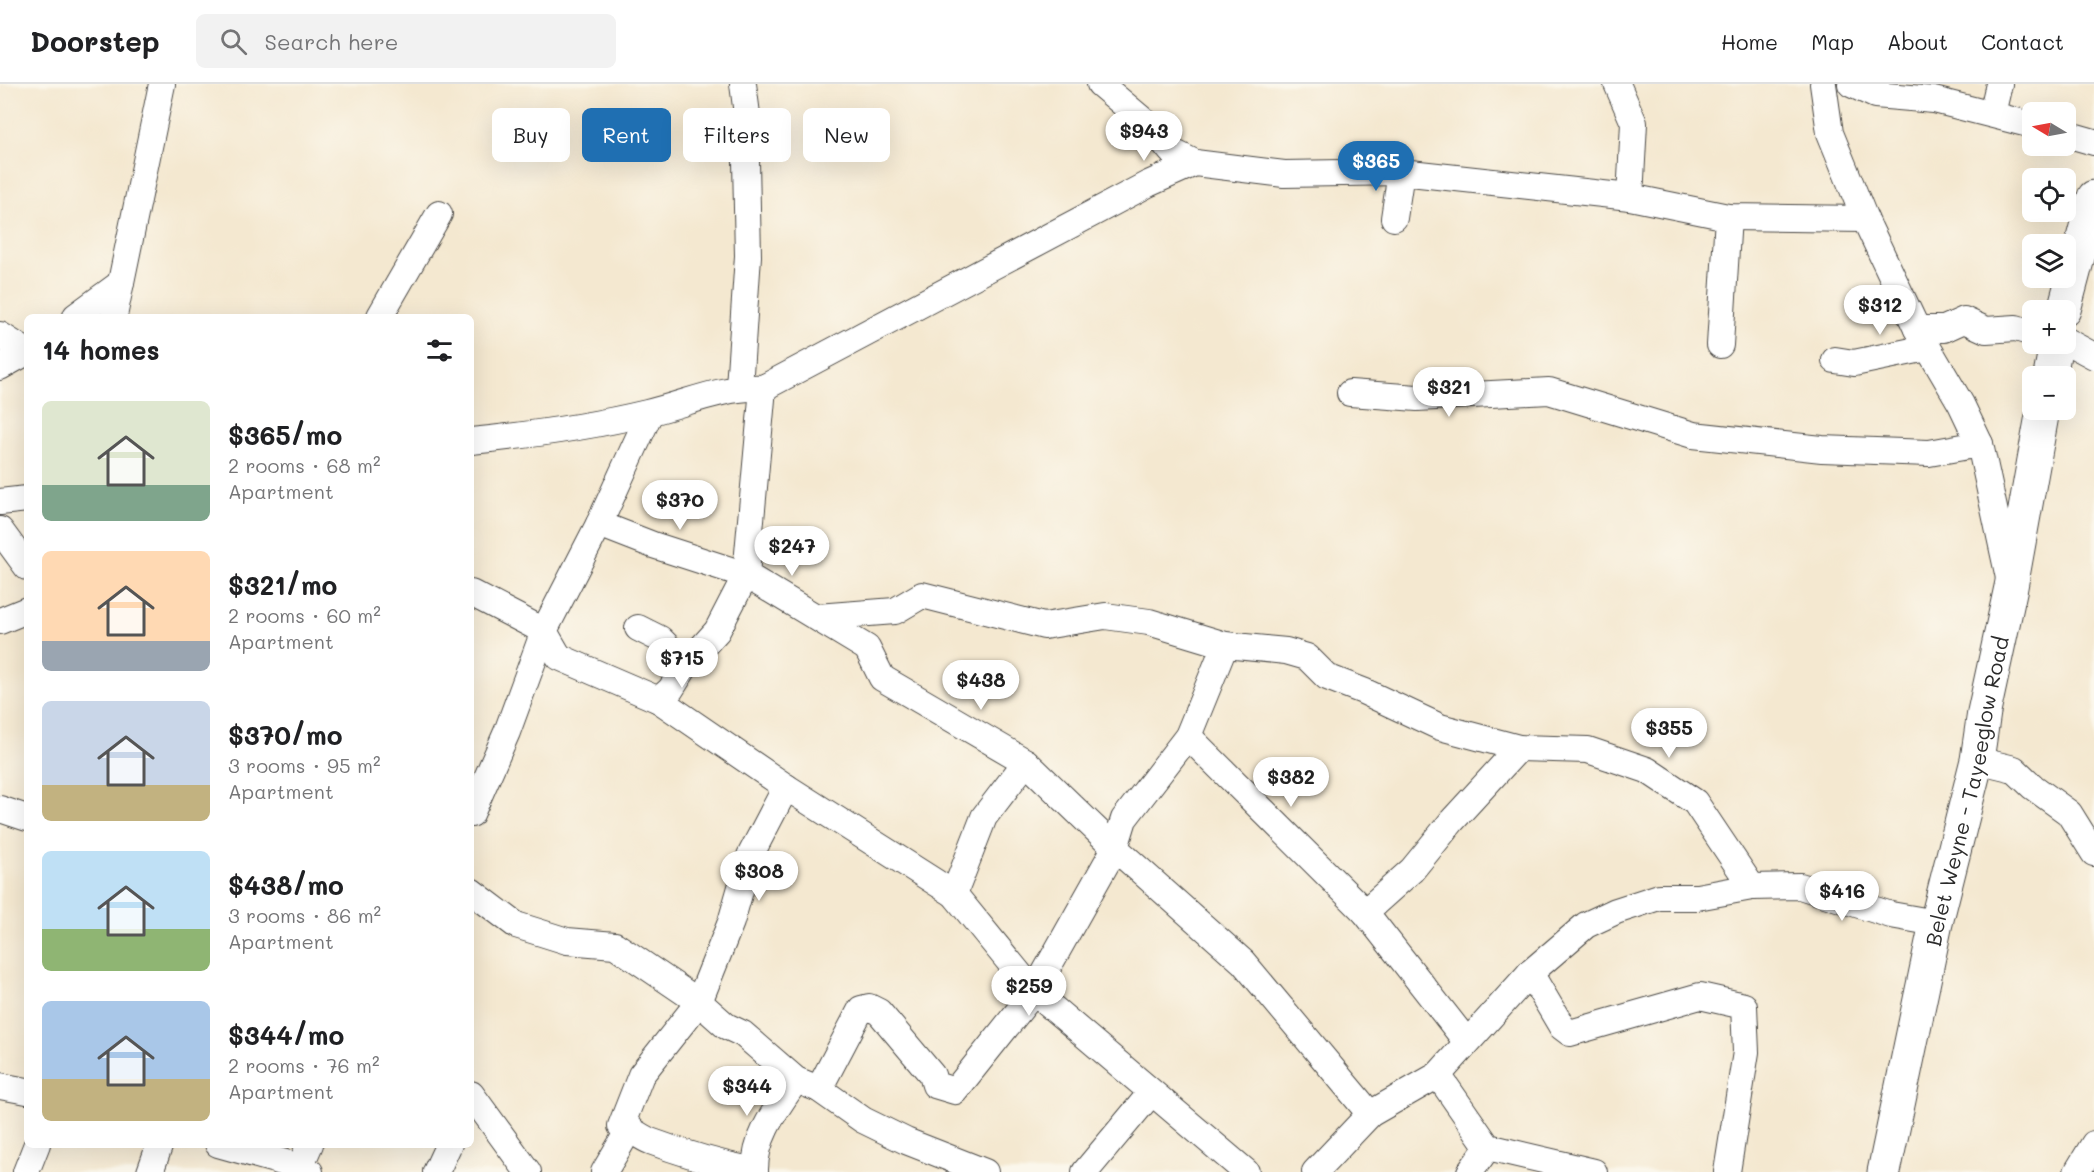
<!DOCTYPE html>
<html lang="en">
<head>
<meta charset="utf-8">
<style>
  :root { --surface:#fff; --page:#f2f2f2; --text:#202124; --muted:#757577; --line:#e0e0e0; --accent:#1f6fb2 }
  body { margin:0; font-family:Mali,sans-serif; background:var(--page); color:var(--text); height:100vh; display:flex; flex-direction:column; font-size:22px; white-space:nowrap }
  * { box-sizing:border-box; margin:0 }
  p { font-size:20px; color:var(--muted) }
  .icon { flex:none; width:33px; height:33px; fill:none; stroke:currentColor; stroke-width:2; stroke-linecap:round; stroke-linejoin:round }
  .map { position:relative; flex:1; overflow:hidden }
  .details { position:absolute; left:24px; top:230px; width:450px; height:834px; display:flex; flex-direction:column; background:var(--surface); border-radius:9px; box-shadow:0 6px 24px #0002 }
  .details>* { flex:none }
  .hud { position:absolute; left:492px; top:24px; width:570px; height:54px; display:flex; gap:12px }
  .needle { width:39px; rotate:280deg }
  .tools { position:absolute; left:2022px; top:18px; display:grid; gap:12px }
  .tools a { display:grid; place-items:center; width:54px; height:54px; border-radius:9px; background:var(--surface); box-shadow:0 6px 24px #0002; font-size:30px }
  .price { position:absolute; translate:-50% -51px; padding:0 14px; border-radius:21px; background:#fff; color:#222; font-size:20px; line-height:39px; filter:drop-shadow(0 2px 3px #0008) }
  .price::after { content:''; position:absolute; left:50%; top:36px; width:18px; height:14px; margin-left:-9px; background:inherit; clip-path:polygon(0 0,100% 0,50% 100%) }
  .price.active { background:var(--accent); color:#fff }
  ul { padding:0; list-style:none }
  li { display:flex; align-items:center; gap:18px; height:150px; padding:0 18px }
  li span { display:grid; place-items:center; flex:none; width:168px; height:120px; border-radius:9px; color:#555 }
  li>.icon { margin-inline-start:auto }
  span .icon { width:72px; height:72px; fill:#fffc; stroke-width:1 }
  li b { font-size:26px }
  h2 { display:flex; justify-content:space-between; align-items:center; height:72px; padding:0 18px; font-size:26px }
  .chip { padding:0 21px; border-radius:9px; background:var(--surface); box-shadow:0 6px 24px #0002; font-size:21px; line-height:54px }
  .chip.active { background:var(--accent); color:#fff }
  header { display:flex; align-items:center; gap:36px; box-sizing:border-box; height:84px; padding:0 30px; background:var(--surface); border-bottom:2px solid var(--line) }
  header strong { font-size:28px }
  nav { display:flex; gap:33px; margin-inline-start:auto; font-size:21px }
  .search { width:420px; height:54px; background:var(--page); display:flex; align-items:center; gap:15px; box-sizing:border-box; padding:0 21px; border-radius:9px; color:var(--muted); font-size:22px }
  .map>svg:first-child { display:block }
</style>
</head>
<body>
<header>
<strong>Doorstep</strong>
<div class="search"><svg class="icon" aria-label="search" viewBox="0 0 24 24"><circle cx="10" cy="10" r="6"/><path d="M15 15l6 6"/></svg>Search here</div>
<nav><a>Home</a><a>Map</a><a>About</a><a>Contact</a></nav>
</header>
<div class="map">
<svg width="2094" height="1088" viewBox="0 0 2094 1088">
  <rect width="100%" height="100%" fill="#fbf7ec"/>
  <filter id="ink" filterUnits="userSpaceOnUse"><feTurbulence type="fractalNoise" baseFrequency=".0167" numOctaves="2"/><feDisplacementMap in="SourceGraphic" scale="12" xChannelSelector="R" yChannelSelector="G"/><feConvolveMatrix kernelMatrix="1 2 1 2 8 2 1 2 1" color-interpolation-filters="sRGB"/></filter>
  <filter id="wash" filterUnits="userSpaceOnUse"><feTurbulence type="fractalNoise" baseFrequency=".008" numOctaves="4" result="noise"/><feDisplacementMap in="SourceGraphic" scale="24" xChannelSelector="R" yChannelSelector="G"/><feGaussianBlur stdDeviation="1.35" result="paint"/><feColorMatrix in="noise" values="0 0 0 0 0 0 0 0 0 0 0 0 0 0 0 0 0 1.4 0 .05"/><feComposite in="paint" operator="in"/></filter>
  <g filter="url(#wash)">
    <rect width="100%" height="100%" fill="#f4e8d0"/>
  </g>
  <g filter="url(#ink)">
    <g fill="none" stroke-linecap="round" stroke-linejoin="round">
      <defs>
        <g id="minor">
          <path d="M1100,0L1152,44L1171,67L1195,79"/>
          <path d="M1617,0L1634,39L1630,113"/>
          <path d="M1823,0L1830,49L1865,135L1917,245L1961,320L1980,360L2009,494"/>
          <path d="M1851,0L1875,11L1934,16L2032,41"/>
          <path d="M1992,30L1999,0"/>
          <path d="M2066,50L2094,58"/>
          <path d="M1394,134L1401,88"/>
          <path d="M76,232L121,199"/>
          <path d="M114,232L162,0"/>
          <path d="M380,232L439,130"/>
          <path d="M1917,245H1944L1964,236L1986,246L2016,244L2032,249"/>
          <path d="M0,251L27,268"/>
          <path d="M2066,257L2094,272"/>
          <path d="M1720,261L1728,133"/>
          <path d="M1835,276L1854,279L1927,264"/>
          <path d="M0,283L27,268"/>
          <path d="M739,303L748,172L746,77L750,53L743,0"/>
          <path d="M1350,309L1417,314L1549,307L1693,351L1822,365L1929,369L1980,360"/>
          <path d="M471,357C531,351 589,343 647,329C686,320 723,302 763,304L1148,100L1195,79L1284,90L1401,88L1630,113L1728,133L1865,135"/>
          <path d="M0,418L27,415"/>
          <path d="M599,440L653,461L746,491L867,564L882,594L1026,678L1115,764L1243,878L1370,1030"/>
          <path d="M0,446L27,483"/>
          <path d="M471,509L544,547L559,573L659,616L786,703L954,810L1034,908L1246,1088"/>
          <path d="M817,533L895,527L922,511L1044,542L1105,532L1149,538L1225,561L1286,567L1307,573L1327,593L1363,607L1440,643L1519,664L1588,666L1647,686L1695,718L1752,803"/>
          <path d="M0,537L27,526"/>
          <path d="M638,544L660,555L686,581"/>
          <path d="M659,616L671,605L686,581L717,547L746,491L763,304"/>
          <path d="M1188,652L1365,828L1466,957"/>
          <path d="M1977,676L2014,685L2033,703L2069,729L2094,769"/>
          <path d="M0,725L27,734"/>
          <path d="M471,730L507,648L544,547L599,440L650,329"/>
          <path d="M471,807L516,841L567,857L615,861L699,918L726,942L743,950L796,996L819,1005L863,1036L906,1057L985,1088"/>
          <path d="M954,810L984,733L1026,678"/>
          <path d="M1365,828L1412,786L1452,737L1519,664"/>
          <path d="M1530,889L1562,943L1570,949L1700,912L1744,922L1746,968L1727,1088"/>
          <path d="M1438,991L1488,1063L1594,1088"/>
          <path d="M0,1002L27,1007"/>
          <path d="M819,1005L861,925L869,923L879,928L932,991L935,1001L955,1007L1034,908L1115,764L1124,735L1188,652L1225,561"/>
          <path d="M471,1010L528,1088"/>
          <path d="M218,1060L300,1083L310,1088"/>
          <path d="M300,1083L310,1060"/>
          <path d="M755,1087C719,1080 685,1070 650,1057C640,1053 632,1045 621,1042L641,991L699,918L731,838L750,772L786,703"/>
          <path d="M26,1088L37,1060"/>
          <path d="M150,1088L160,1060"/>
          <path d="M436,1088L449,1060"/>
          <path d="M604,1088L630,1044"/>
          <path d="M755,1088C754,1053 777,1024 796,996"/>
          <path d="M1085,1088L1151,1009"/>
          <path d="M1315,1088L1370,1030L1438,991L1530,889L1586,841L1616,827L1659,813H1697L1752,803L1800,802L1891,831L1936,839"/>
          <path d="M1470,1088L1488,1063"/>
          <path d="M2077,1088L2094,1060"/>
        </g>
        <g id="major">
          <path d="M2064,226L2094,113"/>
          <path d="M2050,292L2056,260"/>
          <path id="s1" d="M1884,1088L1936,839L1977,676L1984,628L2011,503L2043,326"/>
        </g>
      </defs>
      <use href="#minor" stroke="#494744" stroke-width="28"/>
      <use href="#major" stroke="#494744" stroke-width="35"/>
      <use href="#minor" stroke="#fff" stroke-width="26"/>
      <use href="#major" stroke="#fff" stroke-width="33"/>
    </g>
  </g>
  <g text-anchor="middle" dominant-baseline="central" stroke-width="4.5" stroke-linejoin="round" paint-order="stroke">
    <g font-size="21" fill="#2b2b2b" stroke="#fbf7ec">
      <text stroke="none"><textPath href="#s1" startOffset="390">Belet Weyne - Tayeeglow Road</textPath></text>
    </g>
  </g>
</svg>
<div class="tools">
<a><svg class="needle" viewBox="-14 -14 28 28"><path d="M0-13l5 13h-10z" fill="#e53935"/><path d="M0 13l5-13h-10z" fill="#757577"/></svg></a>
<a><svg class="icon" aria-label="locate" viewBox="0 0 24 24"><circle cx="12" cy="12" r="6"/><path d="M12 2v4M12 18v4M2 12h4M18 12h4"/></svg></a>
<a><svg class="icon" aria-label="layers" viewBox="0 0 24 24"><path d="M12 4l9 5-9 5-9-5zM3 14l9 5 9-5"/></svg></a>
<a>+</a>
<a>−</a>
</div>
<b class="price" style="left:1144px;top:78px">$943</b>
<b class="price active" style="left:1376px;top:108px">$365</b>
<b class="price" style="left:1880px;top:252px">$312</b>
<b class="price" style="left:1449px;top:334px">$321</b>
<b class="price" style="left:680px;top:447px">$370</b>
<b class="price" style="left:792px;top:493px">$247</b>
<b class="price" style="left:682px;top:605px">$715</b>
<b class="price" style="left:981px;top:627px">$438</b>
<b class="price" style="left:1669px;top:675px">$355</b>
<b class="price" style="left:1291px;top:724px">$382</b>
<b class="price" style="left:759px;top:818px">$308</b>
<b class="price" style="left:1842px;top:838px">$416</b>
<b class="price" style="left:1029px;top:933px">$259</b>
<b class="price" style="left:747px;top:1033px">$344</b>
<div class="hud">
<a class="chip">Buy</a>
<a class="chip active">Rent</a>
<a class="chip">Filters</a>
<a class="chip">New</a>
</div>
<section class="details">
<h2>14 homes<svg class="icon" aria-label="filters" viewBox="0 0 24 24"><path d="M4 7h16M4 17h16"/><circle cx="9" cy="7" r="2"/><circle cx="15" cy="17" r="2"/></svg></h2>
<ul>
<li><span style="background:linear-gradient(#dfe7d0 70%,#7fa58c 0)"><svg class="icon" aria-label="home" viewBox="0 0 24 24"><path d="M3 11l9-7 9 7M6 9v11h12V9"/></svg></span><div><b>$365/mo</b><p>2 rooms · 68 m²</p><p>Apartment</p></div></li>
<li><span style="background:linear-gradient(#ffd9b3 75%,#9aa5b1 0)"><svg class="icon" aria-label="home" viewBox="0 0 24 24"><path d="M3 11l9-7 9 7M6 9v11h12V9"/></svg></span><div><b>$321/mo</b><p>2 rooms · 60 m²</p><p>Apartment</p></div></li>
<li><span style="background:linear-gradient(#c9d6e8 70%,#c2b280 0)"><svg class="icon" aria-label="home" viewBox="0 0 24 24"><path d="M3 11l9-7 9 7M6 9v11h12V9"/></svg></span><div><b>$370/mo</b><p>3 rooms · 95 m²</p><p>Apartment</p></div></li>
<li><span style="background:linear-gradient(#bfe0f5 65%,#8fb573 0)"><svg class="icon" aria-label="home" viewBox="0 0 24 24"><path d="M3 11l9-7 9 7M6 9v11h12V9"/></svg></span><div><b>$438/mo</b><p>3 rooms · 86 m²</p><p>Apartment</p></div></li>
<li><span style="background:linear-gradient(#a9c7e8 65%,#c2b280 0)"><svg class="icon" aria-label="home" viewBox="0 0 24 24"><path d="M3 11l9-7 9 7M6 9v11h12V9"/></svg></span><div><b>$344/mo</b><p>2 rooms · 76 m²</p><p>Apartment</p></div></li>
</ul>
</section>
</div>
</body>
</html>
